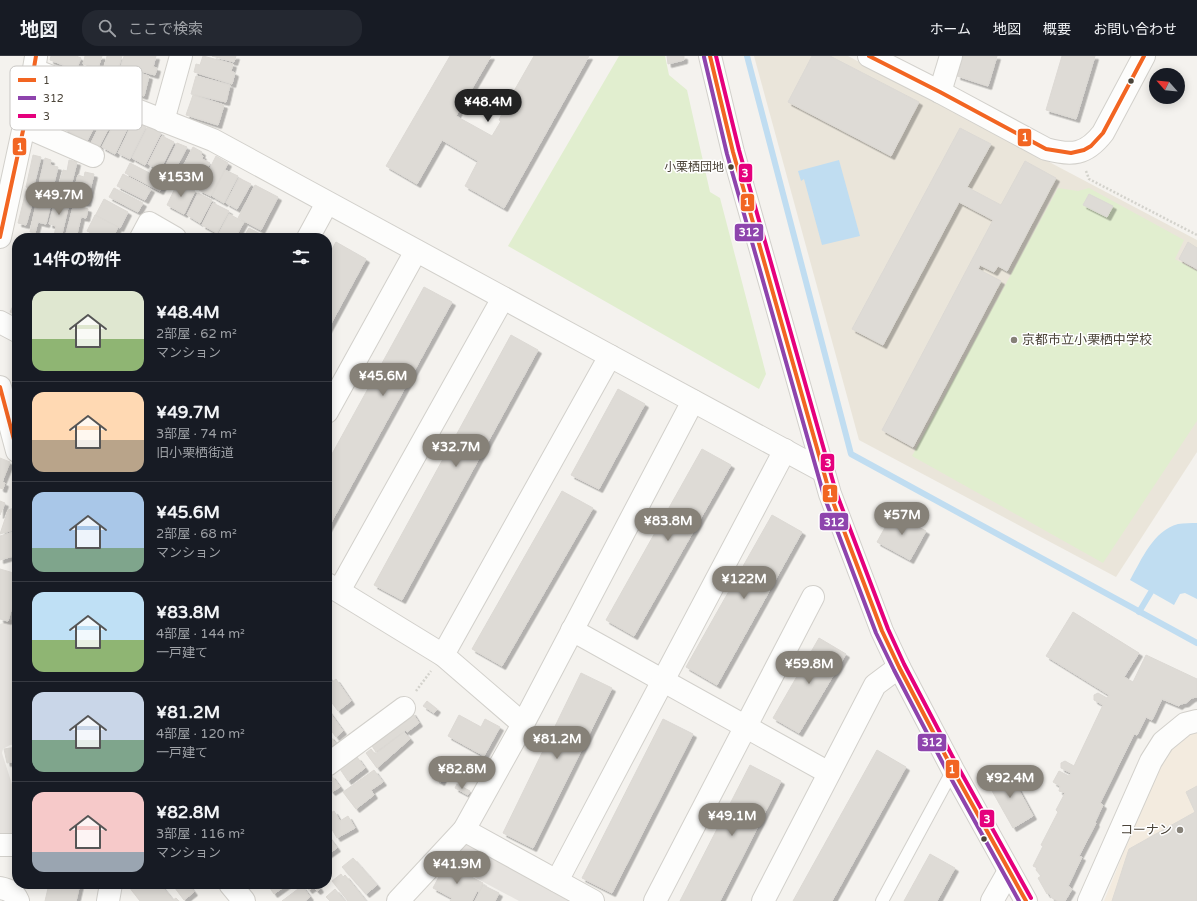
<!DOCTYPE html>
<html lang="ja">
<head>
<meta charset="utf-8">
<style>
  :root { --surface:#171b24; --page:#242831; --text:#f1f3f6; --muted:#9ea1a6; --line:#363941; --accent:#868178 }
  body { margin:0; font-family:"Varela Round","Noto Sans JP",sans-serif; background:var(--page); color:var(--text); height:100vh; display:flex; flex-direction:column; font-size:15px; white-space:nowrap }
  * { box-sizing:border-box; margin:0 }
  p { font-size:13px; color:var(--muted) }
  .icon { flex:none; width:22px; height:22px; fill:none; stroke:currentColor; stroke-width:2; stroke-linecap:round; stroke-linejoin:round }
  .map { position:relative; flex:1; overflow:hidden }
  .details { position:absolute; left:12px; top:177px; width:320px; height:656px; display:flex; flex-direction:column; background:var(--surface); border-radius:16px; box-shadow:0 2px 10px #0003 }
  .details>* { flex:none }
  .needle { width:26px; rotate:297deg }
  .buttons { position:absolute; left:1149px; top:12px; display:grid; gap:8px }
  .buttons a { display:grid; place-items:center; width:36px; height:36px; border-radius:50%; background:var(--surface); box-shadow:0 2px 10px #0003; font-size:20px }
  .price { position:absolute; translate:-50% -34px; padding:0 9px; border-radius:14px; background:var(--accent); color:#fff; font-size:13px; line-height:26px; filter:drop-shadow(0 1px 2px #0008) }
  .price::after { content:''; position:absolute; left:50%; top:24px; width:12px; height:9px; margin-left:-6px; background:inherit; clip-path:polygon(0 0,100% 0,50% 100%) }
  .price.current { background:#222; color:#fff }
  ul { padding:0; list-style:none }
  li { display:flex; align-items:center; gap:12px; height:100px; padding:0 20px }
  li+li { border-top:1px solid var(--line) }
  li span { display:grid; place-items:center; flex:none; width:112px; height:80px; border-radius:12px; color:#555 }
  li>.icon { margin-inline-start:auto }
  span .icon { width:48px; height:48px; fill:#fffc; stroke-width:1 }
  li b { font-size:17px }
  h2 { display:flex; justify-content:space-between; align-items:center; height:48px; padding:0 20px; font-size:17px }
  header { display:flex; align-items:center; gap:24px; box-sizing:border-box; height:56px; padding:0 20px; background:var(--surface); border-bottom:1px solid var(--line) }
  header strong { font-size:19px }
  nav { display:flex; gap:22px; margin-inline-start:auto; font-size:14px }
  .search { width:280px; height:36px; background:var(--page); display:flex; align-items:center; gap:10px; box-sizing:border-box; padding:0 14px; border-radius:16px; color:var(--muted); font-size:15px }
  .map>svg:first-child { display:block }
</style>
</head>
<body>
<header>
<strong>地図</strong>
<div class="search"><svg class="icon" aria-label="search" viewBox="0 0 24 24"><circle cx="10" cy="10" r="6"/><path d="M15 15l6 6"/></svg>ここで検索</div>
<nav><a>ホーム</a><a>地図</a><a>概要</a><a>お問い合わせ</a></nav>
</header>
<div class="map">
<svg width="1197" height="845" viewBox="0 0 1197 845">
  <defs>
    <filter id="shadow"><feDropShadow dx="3.5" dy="3.5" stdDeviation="0" flood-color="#0004"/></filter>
  </defs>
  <rect width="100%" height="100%" fill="#f4f2ee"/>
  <path fill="#f3ebdf" d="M1197,671V845H1104L1160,706L1172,687Z"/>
  <path fill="#eae5da" d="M754,0H848L1197,184V396L1116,521L859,384Z"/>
  <g fill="#e1eecf">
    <path d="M619,0H665L669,19L687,34L710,136L720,142L766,318L759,333L508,190Z"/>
    <path d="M1058,132L1078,135L1089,132L1184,184L1175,203L1197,215V365L1103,507L912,400Z"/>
  </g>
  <g fill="#e6e3df">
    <path d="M17,562V688L10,689L3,693L2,697L17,744V777L0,782V568Z"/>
    <path d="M469,785L581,845H519L446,806Z"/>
  </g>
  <g fill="#c0ddf1">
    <path d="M839,104L860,180L822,189L804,123L801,125L798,115Z"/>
    <path d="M1197,467V543L1185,537L1180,538L1174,549L1130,524C1142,503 1153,475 1178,468C1184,467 1191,467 1197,467Z"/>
  </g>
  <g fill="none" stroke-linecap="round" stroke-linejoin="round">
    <g stroke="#c0ddf1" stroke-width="6">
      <path d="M747,0L851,398L1197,587"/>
      <path d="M1139,556L1151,536"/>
    </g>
  </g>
  <g fill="#dedbd6" stroke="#dcd9d4" filter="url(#shadow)">
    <path d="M51,0H76L81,2L76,14L50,4Z"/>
    <path d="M85,0H102L98,12L83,8Z"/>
    <path d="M107,0H122L117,16L104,12Z"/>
    <path d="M124,0H156L153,11L157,12L155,19L121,10Z"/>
    <path d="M203,0L233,8L231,15L235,17L232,28L194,16L196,8L200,9Z"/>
    <path d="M212,0H236L234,6Z"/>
    <path d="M450,0H491L456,60L492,80L501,65L499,64L508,46L511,48L514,43L510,42L534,0H589L504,152L465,130L478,105L442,84L417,128L386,110Z"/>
    <path d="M667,0H684V4L668,8Z"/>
    <path d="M812,0H830L919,46L891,100L788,46Z"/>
    <path d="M963,0H997L988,30L957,20Z"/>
    <path d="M1062,0H1095L1076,63L1046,54Z"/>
    <path d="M120,11L149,20L144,40L114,30Z"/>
    <path d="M196,20L230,29L226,46L191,38Z"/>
    <path d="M193,39L224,49L218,69L186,59Z"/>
    <path d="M78,46L101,58L87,85L64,73Z"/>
    <path d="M106,56L115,60L99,91L91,87Z"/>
    <path d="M116,64L128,71L115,98L102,91Z"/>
    <path d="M134,64L146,71L130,103L118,97Z"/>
    <path d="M148,70L161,77L145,109L132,102Z"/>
    <path d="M960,72L991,88L967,131L1001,149L1025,105L1056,122L1007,215L998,210L994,216L980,209L978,213L1001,225L913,391L882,374L993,164L959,146L883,289L852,273Z"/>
    <path d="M162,80L174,86L160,114L148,108Z"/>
    <path d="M177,87L187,91L172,120L163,115Z"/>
    <path d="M193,91L202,96L201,99L203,100L202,103L210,107L198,130L178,120Z"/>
    <path d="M33,99L41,101L33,133L26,131Z"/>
    <path d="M216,100L228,107L211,140L199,134Z"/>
    <path d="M45,102L51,104L50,109L58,111L52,135L38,132Z"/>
    <path d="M69,104L77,106L68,142L56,139L63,114L67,115Z"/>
    <path d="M130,107L165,125L160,135L125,117Z"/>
    <path d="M225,114L238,120L224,147L212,140Z"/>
    <path d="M85,116L94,118L87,147L72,143L78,119L84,121Z"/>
    <path d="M123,118L151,133L145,144L117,130Z"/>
    <path d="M239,122L251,128L237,153L226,147Z"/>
    <path d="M178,126L195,135L184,158L167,149Z"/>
    <path d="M255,129L278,141L261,174L238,162Z"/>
    <path d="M114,132L143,147L138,156L109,141Z"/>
    <path d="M26,135L32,137L31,141H34L26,169L18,167Z"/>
    <path d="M198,137L212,144L200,167L187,159Z"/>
    <path d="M1089,138L1113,150L1107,161L1083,149Z"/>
    <path d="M38,140L52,143L46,168L38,166L35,177L30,176Z"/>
    <path d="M58,142L67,144L66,148H69L61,182L54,180L56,170L49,168L55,145L57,146Z"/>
    <path d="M104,143L128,156L120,172L95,160Z"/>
    <path d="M74,147L81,148L80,150L88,153L86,162L81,161L76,182H65Z"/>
    <path d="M213,147L229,155L217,177L202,169Z"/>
    <path d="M229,158L244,166L235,182H218L217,181Z"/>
    <path d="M95,159L118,171L113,182H101L87,175Z"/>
    <path d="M249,172L268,182H243Z"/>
    <path d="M89,177L98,182H86Z"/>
    <path d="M336,186L366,203L327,275V202Z"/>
    <path d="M1188,186L1197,192V213L1179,203Z"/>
    <path d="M424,231L452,246L327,474V407Z"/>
    <path d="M16,244L17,245V259L10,256Z"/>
    <path d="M511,279L538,294L402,544L374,529Z"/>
    <path d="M618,333L645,348L599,433L571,419Z"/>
    <path d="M702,393L731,409L634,580L606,564Z"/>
    <path d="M0,402L10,406L2,426L5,427L3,433L0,432Z"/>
    <path d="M562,435L593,452L502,610L472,593Z"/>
    <path d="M0,445L5,447L0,459Z"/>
    <path d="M17,451V473L0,478L8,454Z"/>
    <path d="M893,457L926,475L910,504L877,486Z"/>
    <path d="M772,459L802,476L717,629L686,611Z"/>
    <path d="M17,475V499L0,504V480Z"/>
    <path d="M0,513L17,518L15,529H17V533L8,565L0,563Z"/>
    <path d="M1073,556L1139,597L1124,621L1133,626L1146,599L1197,623V641L1192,642L1186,647L1181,648L1179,650L1162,643L1152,664L1146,661L1137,679L1134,678L1100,747L1103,749L1095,766L1096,767L1079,800L1082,801L1068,830L1072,833L1065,845H1058L1052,842L1049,837L1047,838L1038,822L1041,820L1036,814L1037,812L1033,810L1043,790L1041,789L1058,756L1056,754L1065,737L1059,735L1060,730L1053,726L1059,715L1069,720L1071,717L1061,712V707L1065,705L1074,710L1103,649L1094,644V639L1098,637L1107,642L1109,639L1046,600Z"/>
    <path d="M819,582L846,598L799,677L773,662Z"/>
    <path d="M581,617L612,632L533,792L503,777Z"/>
    <path d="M327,619L332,626L336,623L351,645L338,655L327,640Z"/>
    <path d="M427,645L437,653L434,657L423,650Z"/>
    <path d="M327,653L343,675L336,681L327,669Z"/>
    <path d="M412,656L419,667L407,676L406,674L376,696L370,687Z"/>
    <path d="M459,659L481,671L485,663L500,671L484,700L448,680Z"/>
    <path d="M663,663L693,678L612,837L582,822Z"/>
    <path d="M404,676L410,683L377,712L366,697L371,693L375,698Z"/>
    <path d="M330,680L337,689L327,696V682Z"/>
    <path d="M17,691V705L7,707L4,693Z"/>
    <path d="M877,694L906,711L832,845H793Z"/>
    <path d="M357,701L365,712L348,725L340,713Z"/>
    <path d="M750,709L781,725L720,845H680Z"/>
    <path d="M374,714L383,726L371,734L374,739L356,753L343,736Z"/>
    <path d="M1008,714L1033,760L1013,772L987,726Z"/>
    <path d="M331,719L340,731L332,736L327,730V722Z"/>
    <path d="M438,720L443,722L441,726L436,723Z"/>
    <path d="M457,728L470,735L468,739L455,732Z"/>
    <path d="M1197,730V845H1112L1129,793L1195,756L1186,736Z"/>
    <path d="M334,755L340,765L348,760L355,772L337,782L327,765V759Z"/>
    <path d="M327,779L337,792L327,799Z"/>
    <path d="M930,798L955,812L937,845H904Z"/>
    <path d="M353,802L377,829L366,838L342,811Z"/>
    <path d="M448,809L483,827L479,836L477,835L472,845H450L452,842L433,832L443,813L445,814Z"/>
    <path d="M341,818L343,821L345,819L366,845H348L332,825Z"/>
    <path d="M49,828H80L76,845H45Z"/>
    <path d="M133,828H160L173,844L176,842L179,845H140L129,831Z"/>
    <path d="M172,828H188L194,836L184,844Z"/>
    <path d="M267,828H288L274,838Z"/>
    <path d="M304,828H317L320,833L317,835L313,831L309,834Z"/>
    <path d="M483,829L499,837L495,845H475Z"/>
    <path d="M302,830L310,841L305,845H282Z"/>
    <path d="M335,833L345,845H330L326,841Z"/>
  </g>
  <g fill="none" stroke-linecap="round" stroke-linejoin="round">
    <defs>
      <path id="service" d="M882,845L953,714"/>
      <g id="minor">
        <path d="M869,0L940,36L1046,93C1072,100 1086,99 1103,77L1144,0"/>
        <path d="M34,14L213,84L610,300L823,415"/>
        <path d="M940,36L951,0"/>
        <path d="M163,65L181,0"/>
        <path d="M24,70L93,100"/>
        <path d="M0,181L24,70L36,1"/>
        <path d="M141,182L149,167L175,182"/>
        <path d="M308,182L327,147"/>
        <path d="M0,266L17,275"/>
        <path d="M0,331L17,395"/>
        <path d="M327,356L416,195"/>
        <path d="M327,528L443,599L523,668"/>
        <path d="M339,535L503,242"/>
        <path d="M572,574L829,717"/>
        <path d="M443,599L610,300"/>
        <path d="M327,709L404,652"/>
        <path d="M464,774L593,845"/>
        <path d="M0,789H17"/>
        <path d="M557,825L785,394"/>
        <path d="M230,828L244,845"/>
        <path d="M0,832C10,834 14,836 18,845"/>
        <path d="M108,845L111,828"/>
        <path d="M398,845L464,774L523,668L693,345"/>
        <path d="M655,845L813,541"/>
        <path d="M763,845L875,629L899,611"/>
        <path d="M992,845L1009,815"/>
        <path d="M1089,845L1151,705L1163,686L1185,668L1197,665"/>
      </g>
      <path id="tertiary" d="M710,0L733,96L830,438L882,575L899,611L953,714L1026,845"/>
    </defs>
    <use href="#service" stroke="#d2d0cb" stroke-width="14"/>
    <use href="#minor" stroke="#d2d0cb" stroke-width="24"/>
    <use href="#tertiary" stroke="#d2d0cb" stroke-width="24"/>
    <g stroke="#d3d2cc" stroke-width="2.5" stroke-dasharray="2 2" stroke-linecap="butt">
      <path d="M1086,115L1089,123L1197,179"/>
      <path d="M416,635L431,615"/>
    </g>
    <use href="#service" stroke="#fdfdfc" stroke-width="12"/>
    <use href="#minor" stroke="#fdfdfc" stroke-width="22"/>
    <use href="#tertiary" stroke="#fdfdfc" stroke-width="22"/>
    <defs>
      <g id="bus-1">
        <path d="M710,0L733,96L830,438L882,575L899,611L953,714L1026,845"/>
        <path d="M869,0L940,36L1046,93L1071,97L1084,94L1091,90L1103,77L1144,0"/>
        <path d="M0,181L24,70L36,0"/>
        <path d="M0,331L17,395"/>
      </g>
      <path id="bus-2" d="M704,1L727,98L824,440L876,577L894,614L948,717L1019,845"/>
      <path id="bus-3" d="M716,0L739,94L836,436L888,573L904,608L958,711L1031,842"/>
    </defs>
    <use href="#bus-1" stroke="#fff" stroke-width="7"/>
    <use href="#bus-2" stroke="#fff" stroke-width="7"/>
    <use href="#bus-3" stroke="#fff" stroke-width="7"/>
    <use href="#bus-1" stroke="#f26522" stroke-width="4"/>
    <use href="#bus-2" stroke="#8e44ad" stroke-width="4"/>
    <use href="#bus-3" stroke="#e5007d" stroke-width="4"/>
  </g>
  <g fill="#4b4439" stroke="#fff" stroke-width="1.5">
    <circle cx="1131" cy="25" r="3.5"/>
    <circle cx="731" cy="111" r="3.5"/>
    <circle cx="984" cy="783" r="3.5"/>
  </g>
  <g fill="#868178" stroke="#fff" stroke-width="1.5">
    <circle cx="1014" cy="284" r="4"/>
    <circle cx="1180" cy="774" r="4"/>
  </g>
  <g text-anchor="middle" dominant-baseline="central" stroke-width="3" stroke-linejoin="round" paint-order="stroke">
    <g font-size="12" fill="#4b4439" stroke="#fff" text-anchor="end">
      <text x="724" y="111">小栗栖団地</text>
    </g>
    <g font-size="13" fill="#4b4439" stroke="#fff" text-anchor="start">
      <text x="1022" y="284">京都市立小栗栖中学校</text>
      <text x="1172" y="774" text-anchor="end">コーナン</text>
    </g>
  </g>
  <rect x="10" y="10" width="132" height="64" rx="6" fill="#fff" stroke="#c9c7c4" stroke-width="1"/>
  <rect x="18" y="22" width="18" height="4" fill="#f26522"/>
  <rect x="18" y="40" width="18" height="4" fill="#8e44ad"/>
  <rect x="18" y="58" width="18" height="4" fill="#e5007d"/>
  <g font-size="11" fill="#4b4439">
    <text x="43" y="28">1</text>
    <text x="43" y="46">312</text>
    <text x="43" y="64">3</text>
  </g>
  <g stroke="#fff" stroke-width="1.5">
    <rect x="1017" y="72" width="15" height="19" rx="4" fill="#f26522"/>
    <rect x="12" y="81" width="15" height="19" rx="4" fill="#f26522"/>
    <rect x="738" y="107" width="15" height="20" rx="4" fill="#e5007d"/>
    <rect x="740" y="137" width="15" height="19" rx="4" fill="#f26522"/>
    <rect x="734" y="167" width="30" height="19" rx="4" fill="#8e44ad"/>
    <rect x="820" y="397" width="15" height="19" rx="4" fill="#e5007d"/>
    <rect x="822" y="428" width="16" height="19" rx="4" fill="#f26522"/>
    <rect x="819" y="456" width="30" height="19" rx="4" fill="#8e44ad"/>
    <rect x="917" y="677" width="30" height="19" rx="4" fill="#8e44ad"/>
    <rect x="945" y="703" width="15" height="20" rx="4" fill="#f26522"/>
    <rect x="979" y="753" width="16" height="19" rx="4" fill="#e5007d"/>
  </g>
  <g font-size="11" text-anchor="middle" font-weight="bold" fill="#fff">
    <text x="1025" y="85">1</text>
    <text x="20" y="95">1</text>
    <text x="745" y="121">3</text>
    <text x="747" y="150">1</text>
    <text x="749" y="180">312</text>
    <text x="828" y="411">3</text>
    <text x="830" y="441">1</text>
    <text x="834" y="470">312</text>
    <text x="932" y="690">312</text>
    <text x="952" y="717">1</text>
    <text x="987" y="767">3</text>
  </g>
</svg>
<div class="buttons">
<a><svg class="needle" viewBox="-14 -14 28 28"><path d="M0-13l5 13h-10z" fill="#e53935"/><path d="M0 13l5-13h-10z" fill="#9ea1a6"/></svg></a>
</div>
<b class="price current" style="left:488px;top:67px">¥48.4M</b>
<b class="price" style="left:181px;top:142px">¥153M</b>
<b class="price" style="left:59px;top:160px">¥49.7M</b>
<b class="price" style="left:383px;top:341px">¥45.6M</b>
<b class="price" style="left:456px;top:412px">¥32.7M</b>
<b class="price" style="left:902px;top:480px">¥57M</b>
<b class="price" style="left:668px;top:486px">¥83.8M</b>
<b class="price" style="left:744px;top:544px">¥122M</b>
<b class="price" style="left:809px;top:629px">¥59.8M</b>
<b class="price" style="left:557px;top:704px">¥81.2M</b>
<b class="price" style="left:462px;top:734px">¥82.8M</b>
<b class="price" style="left:1010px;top:743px">¥92.4M</b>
<b class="price" style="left:732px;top:781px">¥49.1M</b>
<b class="price" style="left:457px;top:829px">¥41.9M</b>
<section class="details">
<h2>14件の物件<svg class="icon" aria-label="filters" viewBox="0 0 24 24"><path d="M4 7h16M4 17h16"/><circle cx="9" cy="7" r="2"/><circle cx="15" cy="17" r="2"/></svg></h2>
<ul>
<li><span style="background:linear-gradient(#dfe7d0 60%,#8fb573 0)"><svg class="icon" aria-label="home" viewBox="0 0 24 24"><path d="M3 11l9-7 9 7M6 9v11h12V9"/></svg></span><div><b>¥48.4M</b><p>2部屋 · 62 m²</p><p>マンション</p></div></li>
<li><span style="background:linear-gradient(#ffd9b3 60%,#b9a48a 0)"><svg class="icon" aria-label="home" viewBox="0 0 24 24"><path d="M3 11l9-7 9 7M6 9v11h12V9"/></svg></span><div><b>¥49.7M</b><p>3部屋 · 74 m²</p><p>旧小栗栖街道</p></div></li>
<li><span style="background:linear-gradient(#a9c7e8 70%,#7fa58c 0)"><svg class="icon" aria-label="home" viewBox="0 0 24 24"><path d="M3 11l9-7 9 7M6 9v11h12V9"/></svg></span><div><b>¥45.6M</b><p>2部屋 · 68 m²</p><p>マンション</p></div></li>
<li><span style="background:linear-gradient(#bfe0f5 60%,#8fb573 0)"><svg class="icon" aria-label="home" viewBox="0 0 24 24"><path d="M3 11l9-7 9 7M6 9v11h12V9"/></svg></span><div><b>¥83.8M</b><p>4部屋 · 144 m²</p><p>一戸建て</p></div></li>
<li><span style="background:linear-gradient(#c9d6e8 60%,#7fa58c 0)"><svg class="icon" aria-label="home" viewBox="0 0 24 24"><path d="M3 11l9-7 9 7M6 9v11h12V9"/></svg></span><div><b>¥81.2M</b><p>4部屋 · 120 m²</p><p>一戸建て</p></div></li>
<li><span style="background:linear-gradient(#f6c9c9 75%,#9aa5b1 0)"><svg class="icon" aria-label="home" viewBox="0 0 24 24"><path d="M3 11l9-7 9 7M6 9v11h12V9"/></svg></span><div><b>¥82.8M</b><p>3部屋 · 116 m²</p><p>マンション</p></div></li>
</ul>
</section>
</div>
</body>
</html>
